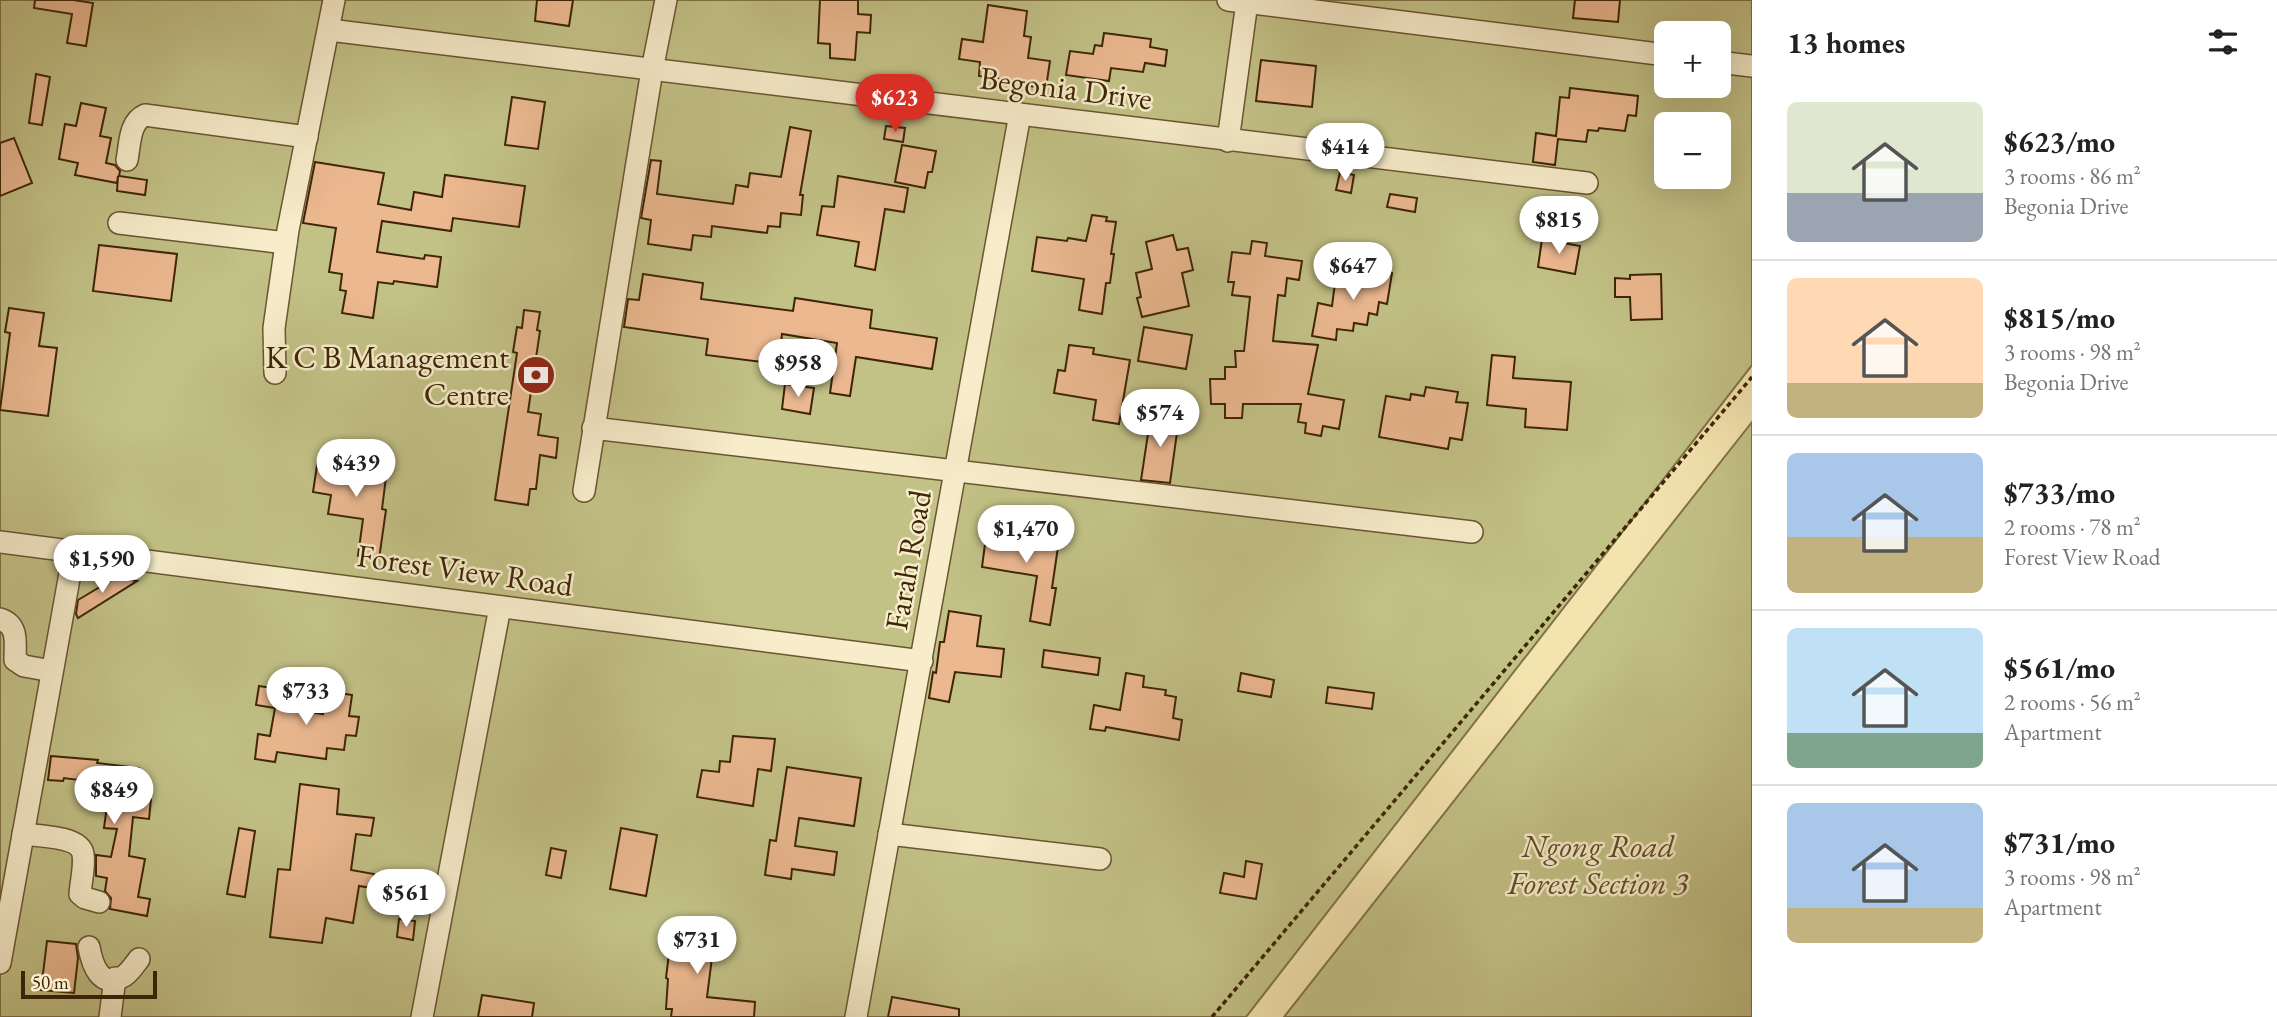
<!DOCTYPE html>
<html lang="en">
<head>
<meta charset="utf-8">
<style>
  :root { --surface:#fff; --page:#f2f2f2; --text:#222; --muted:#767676; --line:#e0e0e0; --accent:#d93025 }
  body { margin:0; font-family:"EB Garamond",serif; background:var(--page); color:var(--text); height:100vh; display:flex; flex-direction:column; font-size:26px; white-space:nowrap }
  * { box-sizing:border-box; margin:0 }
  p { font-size:23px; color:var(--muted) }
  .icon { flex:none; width:38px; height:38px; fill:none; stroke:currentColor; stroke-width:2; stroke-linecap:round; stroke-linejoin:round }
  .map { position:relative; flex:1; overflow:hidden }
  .details { display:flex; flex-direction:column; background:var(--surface); width:525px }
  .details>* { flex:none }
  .controls { position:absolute; left:1654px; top:21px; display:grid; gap:14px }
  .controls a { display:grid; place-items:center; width:77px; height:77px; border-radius:10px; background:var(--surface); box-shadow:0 7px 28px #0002; font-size:35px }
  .scale { position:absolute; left:21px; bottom:18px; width:136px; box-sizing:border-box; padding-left:7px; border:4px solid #3f2507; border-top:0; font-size:19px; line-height:24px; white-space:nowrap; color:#3f2507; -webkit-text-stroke:5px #f7edcb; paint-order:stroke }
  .price { position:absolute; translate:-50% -60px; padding:0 16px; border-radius:24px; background:#fff; color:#222; font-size:23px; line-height:46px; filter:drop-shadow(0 2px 4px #0008) }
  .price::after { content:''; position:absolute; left:50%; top:42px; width:21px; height:16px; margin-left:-10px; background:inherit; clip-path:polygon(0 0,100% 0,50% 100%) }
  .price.on { background:var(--accent); color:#fff }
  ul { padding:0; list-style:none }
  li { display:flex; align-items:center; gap:21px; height:175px; padding:0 35px }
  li+li { border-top:2px solid var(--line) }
  li span { display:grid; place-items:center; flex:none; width:196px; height:140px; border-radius:10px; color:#555 }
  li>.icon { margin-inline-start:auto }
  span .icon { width:84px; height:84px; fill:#fffc; stroke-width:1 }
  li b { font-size:30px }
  h2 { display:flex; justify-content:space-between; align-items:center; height:84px; padding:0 35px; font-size:30px }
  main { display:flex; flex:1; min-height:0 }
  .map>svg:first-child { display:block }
</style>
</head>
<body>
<main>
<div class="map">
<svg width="1752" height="1017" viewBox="0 0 1752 1017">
  <rect width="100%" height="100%" fill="#f3e3af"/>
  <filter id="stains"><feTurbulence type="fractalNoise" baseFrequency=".00286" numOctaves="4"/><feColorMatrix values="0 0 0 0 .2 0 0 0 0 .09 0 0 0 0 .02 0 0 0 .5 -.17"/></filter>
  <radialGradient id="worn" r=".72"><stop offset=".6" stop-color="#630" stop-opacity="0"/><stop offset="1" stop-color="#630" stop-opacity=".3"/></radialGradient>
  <g fill="#c2c186" stroke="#807346" stroke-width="2" fill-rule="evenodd">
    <path d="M0,0H1752V365L1246,1017H0ZM1666,33H1718V86H1666ZM1666,124H1718V177H1666Z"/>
    <path d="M1752,422V1017H1284Z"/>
  </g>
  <g fill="#ebb890" stroke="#3f2507" stroke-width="2">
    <path d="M35,0H73L93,3L86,46L67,43L72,14L34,8Z"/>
    <path d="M537,0H573L569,26L535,21Z"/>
    <path d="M820,0H858V14L871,15L870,33L857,32L855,60L830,58V44L818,43Z"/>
    <path d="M1575,0H1620L1618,22L1573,18Z"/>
    <path d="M988,5L1027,11L1024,36L1031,37L1028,58L1050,61L1046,88L1028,86L1029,83L979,76L980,62L959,59L962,39L983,42Z"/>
    <path d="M1104,33L1151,39L1150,47L1167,50L1165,66L1145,63L1143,72L1111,68L1109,81L1066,75L1070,51L1093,54L1095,45L1102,46Z"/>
    <path d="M1261,60L1316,66L1312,107L1256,101Z"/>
    <path d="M36,74L50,77L42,125L29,123Z"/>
    <path d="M1570,88L1638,96L1636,116L1628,115L1625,131L1599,128L1598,131L1588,130L1586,142L1558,139L1555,165L1533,162L1536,133L1556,136L1560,97L1569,98Z"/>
    <path d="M512,97L545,102L538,149L505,145Z"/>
    <path d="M81,103L106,108L100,136L111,138L106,163L115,165L120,171L119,176L147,180L145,195L117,191L118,176L117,183L75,175L78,163L59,159L65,124L76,126Z"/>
    <path d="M886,126L905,128L903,142L884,139Z"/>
    <path d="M790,127L811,131L800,195H803L801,215L781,213L780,227L768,226L767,233L712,226L711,237L693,235L691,250L648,244L651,220L641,218L651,160L661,161L657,194L733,204L736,185L748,187L750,173L781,177Z"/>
    <path d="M14,138L32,183L0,196V143Z"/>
    <path d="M902,145L936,151L932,172H928L925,188L895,182Z"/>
    <path d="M315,162L384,173L378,204L411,210L414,192L442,197L445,175L525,186L519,227L453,218L451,231L382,221L377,252L424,259L425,255L441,257L437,287L394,281L393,284L378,282L373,318L342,313L346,291L340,290L342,274L329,272L336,228L303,223Z"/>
    <path d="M1340,172L1354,175L1351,193L1336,190Z"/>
    <path d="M838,176L908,188L904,212L885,209L875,270L855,266L859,242L817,235L822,206L834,207Z"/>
    <path d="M1390,194L1417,198L1415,212L1387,207Z"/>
    <path d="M1092,215L1107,217L1106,221L1116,222L1111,254H1114L1110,283H1106L1102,314L1079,310L1084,279L1032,271L1037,237L1067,241L1068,238L1086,241Z"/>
    <path d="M1173,235L1177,250L1188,248L1193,270L1182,273L1189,306L1142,317L1137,298L1141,297L1136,273L1152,269L1146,242Z"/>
    <path d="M1542,239L1580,246L1575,274L1538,267Z"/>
    <path d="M1252,241L1267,243L1265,256L1302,261L1299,280L1287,278L1285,296L1278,295L1273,341L1318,345L1308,394L1344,400L1339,429L1323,426L1321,436L1305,433L1306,423L1298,422L1301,404H1243L1242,418H1225V404H1211L1210,379H1225V367H1236L1235,351H1244L1250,297L1232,295L1234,282H1228L1232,252L1250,254Z"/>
    <path d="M99,245L177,254L171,301L93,291Z"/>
    <path d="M1351,266L1392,273L1387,304L1379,302L1377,315L1369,313L1367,325L1354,323L1353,331L1337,329L1336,340L1312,336L1318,303L1332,306L1335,283L1348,285Z"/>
    <path d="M643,274L703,283L701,299L793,311L795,298L872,310L870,328L937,338L932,369L856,357L850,396L830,393L837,343L782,334L779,364L706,355L708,339L624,327L628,299L639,300Z"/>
    <path d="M1661,274L1662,319L1631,320L1630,297H1615V278L1630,279V275Z"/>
    <path d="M9,308L44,313L39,346L57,348L48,416L0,410L10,333L5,332Z"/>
    <path d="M524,310L540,312L537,330L540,331L528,412L541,414L538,435L558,438L556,458L540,455L536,489H530L528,505L495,500L517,353L513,352L517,327L522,328Z"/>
    <path d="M1144,327L1192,335L1186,369L1138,361Z"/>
    <path d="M1069,345L1094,348L1093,354L1130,360L1119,424L1093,420L1096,400L1054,393L1058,370L1065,371Z"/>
    <path d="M1492,355L1515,357L1513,378L1571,382L1567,430L1525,427L1526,409L1487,405Z"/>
    <path d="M785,384L814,388L810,414L782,409Z"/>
    <path d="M1426,387L1458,392L1456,402L1468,403L1462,440L1450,438L1448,449L1379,437L1386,396L1410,400L1411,394L1424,396Z"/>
    <path d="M1151,414L1179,418L1170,483L1141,480Z"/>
    <path d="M318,459L387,469L382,509L386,510L379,559L358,556L363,519L328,514L331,495L313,492Z"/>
    <path d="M987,529L1059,540L1052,588H1056L1050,625L1030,621L1037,576L982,567Z"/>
    <path d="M115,578L137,581L78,618L76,614L78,600Z"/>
    <path d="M949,611L981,616L977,646L1004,649L1001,677L955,672L949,702L929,698L933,672L936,673L940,642H944Z"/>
    <path d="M1044,650L1100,658L1098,675L1042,667Z"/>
    <path d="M1126,673L1144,676L1143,687L1166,690L1165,695L1176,697L1173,718L1182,720L1179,740L1106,727L1105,731L1090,729L1094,705L1120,710Z"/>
    <path d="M1241,673L1274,680L1271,697L1238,691Z"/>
    <path d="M259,686L279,689L276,707L323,714L327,691L352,695L349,716L359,717L356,736L346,735L344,750L327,748L326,759L277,752L275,762L255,759L258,734L270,736L275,708L256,705Z"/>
    <path d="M1328,687L1374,693L1372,709L1326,703Z"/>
    <path d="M733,736L775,739L771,771L758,769L753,806L697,797L702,770L719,772L720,761L730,762Z"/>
    <path d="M51,756L98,760L97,763L139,768L137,781L142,782L139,797L151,799L149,819L133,817L129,856L145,859L138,897L150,899L147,916L110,909L111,898L105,891L107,878L96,876V855L111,857L117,829L104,828L110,784L64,778L63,781L48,780Z"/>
    <path d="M787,767L861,778L854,826L799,818L795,846L837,852L834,875L792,869L791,879L765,875L770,840L776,841Z"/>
    <path d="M300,784L339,789L337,814L374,818L371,836L356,834L351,870L374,874L372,888L359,886L353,923L326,918L322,943L270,937L278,869L290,870Z"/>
    <path d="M239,828L255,831L245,897L227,894Z"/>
    <path d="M621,828L657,835L646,896L610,889Z"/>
    <path d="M551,848L566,851L561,878L546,875Z"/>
    <path d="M1246,861L1262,864L1256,899L1220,893L1224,873L1244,877Z"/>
    <path d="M399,919L415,921L413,940L397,937Z"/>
    <path d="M673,921L716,926L707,997L755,1002L754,1017H671L672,1009H666L668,979L666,978Z"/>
    <path d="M47,941L76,944L78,958L74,993L41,990Z"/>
    <path d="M482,995L534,1003L532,1017H478Z"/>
    <path d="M892,997L959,1009V1017H888Z"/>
  </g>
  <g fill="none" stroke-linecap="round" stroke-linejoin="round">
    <defs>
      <g id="minor">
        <path d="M1228,0L1666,55"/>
        <path d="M329,30L1587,183"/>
        <path d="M1718,62L1752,66"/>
        <path d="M1228,141L1247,2"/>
        <path d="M127,160C130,145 129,122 145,115L307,137"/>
        <path d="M119,223L286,243"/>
        <path d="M275,373L274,328L288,230L334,0"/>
        <path d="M593,428L1472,532"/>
        <path d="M584,491L652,70L666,0"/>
        <path d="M0,542L922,661"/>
        <path d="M0,619C19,625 15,643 15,660L24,666L52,671"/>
        <path d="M23,834C38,836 80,836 83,854C85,866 81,881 80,894L85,898L99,902"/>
        <path d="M889,834L1100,859"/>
        <path d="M89,947C92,964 100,990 124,976C130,972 135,964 139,959"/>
        <path d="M0,963L74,551"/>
        <path d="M110,1017L115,978"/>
        <path d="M422,1017L500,607"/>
        <path d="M856,1017L1020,114"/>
      </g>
    </defs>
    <use href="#minor" stroke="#6c5431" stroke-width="24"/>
    <path stroke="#3f2507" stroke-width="3.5" stroke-dasharray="5 3.5" stroke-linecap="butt" d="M1212,1017L1752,377"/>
    <use href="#minor" stroke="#f7edcb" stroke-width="21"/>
  </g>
  <defs>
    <symbol id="bank-disc" viewBox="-11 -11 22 22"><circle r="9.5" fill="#8f2418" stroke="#f7edcb"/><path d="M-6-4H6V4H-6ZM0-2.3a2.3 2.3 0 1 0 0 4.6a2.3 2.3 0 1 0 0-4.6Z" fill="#fff"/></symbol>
  </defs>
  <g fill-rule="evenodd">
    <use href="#bank-disc" x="514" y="353" width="44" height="44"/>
  </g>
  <g text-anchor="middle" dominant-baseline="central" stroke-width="5" stroke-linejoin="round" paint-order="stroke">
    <g font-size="32" fill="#3f2507" stroke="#f7edcb">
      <text transform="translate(1066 88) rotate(7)">Begonia Drive</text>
      <text transform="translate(908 560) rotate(-80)">Farah Road</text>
      <text transform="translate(465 570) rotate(8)">Forest View Road</text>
    </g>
    <g font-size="32" fill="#3f2507" stroke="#f7edcb" text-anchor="end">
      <text x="509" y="357">K C B Management<tspan x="509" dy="37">Centre</tspan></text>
    </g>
    <g font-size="32" font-style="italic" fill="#604c27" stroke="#f7edcb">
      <text x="1598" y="846">Ngong Road<tspan x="1598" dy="37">Forest Section 3</tspan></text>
    </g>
  </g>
  <rect width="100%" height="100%" filter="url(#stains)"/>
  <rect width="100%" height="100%" fill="url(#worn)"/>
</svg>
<div class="controls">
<a>+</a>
<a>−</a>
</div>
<div class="scale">50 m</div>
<b class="price on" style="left:895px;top:134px">$623</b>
<b class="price" style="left:1345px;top:183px">$414</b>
<b class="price" style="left:1559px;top:256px">$815</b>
<b class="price" style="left:1353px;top:302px">$647</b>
<b class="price" style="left:798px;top:399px">$958</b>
<b class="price" style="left:1160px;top:449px">$574</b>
<b class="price" style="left:356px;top:499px">$439</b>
<b class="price" style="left:1026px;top:565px">$1,470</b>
<b class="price" style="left:102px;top:595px">$1,590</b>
<b class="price" style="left:306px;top:727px">$733</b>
<b class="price" style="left:114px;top:826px">$849</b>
<b class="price" style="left:406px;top:929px">$561</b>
<b class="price" style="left:697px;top:976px">$731</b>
</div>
<section class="details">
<h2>13 homes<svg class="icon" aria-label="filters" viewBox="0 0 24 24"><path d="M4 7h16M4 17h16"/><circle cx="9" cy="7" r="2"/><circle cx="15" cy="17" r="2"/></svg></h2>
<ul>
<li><span style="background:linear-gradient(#dfe7d0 65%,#9aa5b1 0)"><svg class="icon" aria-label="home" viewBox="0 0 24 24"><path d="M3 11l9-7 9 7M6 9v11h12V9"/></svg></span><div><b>$623/mo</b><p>3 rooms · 86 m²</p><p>Begonia Drive</p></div></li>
<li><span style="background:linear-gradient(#ffd9b3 75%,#c2b280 0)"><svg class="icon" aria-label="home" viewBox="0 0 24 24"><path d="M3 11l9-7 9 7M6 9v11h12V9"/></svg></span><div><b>$815/mo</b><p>3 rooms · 98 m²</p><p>Begonia Drive</p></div></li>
<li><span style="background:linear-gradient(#a9c7e8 60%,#c2b280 0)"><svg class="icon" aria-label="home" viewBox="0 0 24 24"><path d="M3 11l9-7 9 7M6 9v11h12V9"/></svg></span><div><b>$733/mo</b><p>2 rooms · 78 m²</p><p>Forest View Road</p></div></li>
<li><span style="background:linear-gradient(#bfe0f5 75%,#7fa58c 0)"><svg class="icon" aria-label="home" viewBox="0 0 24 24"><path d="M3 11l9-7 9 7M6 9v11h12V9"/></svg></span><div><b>$561/mo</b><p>2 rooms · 56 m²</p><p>Apartment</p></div></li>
<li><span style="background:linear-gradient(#a9c7e8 75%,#c2b280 0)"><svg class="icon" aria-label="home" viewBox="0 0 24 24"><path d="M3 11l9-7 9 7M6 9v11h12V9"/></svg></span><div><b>$731/mo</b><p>3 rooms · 98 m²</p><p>Apartment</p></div></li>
</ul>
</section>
</main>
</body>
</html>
